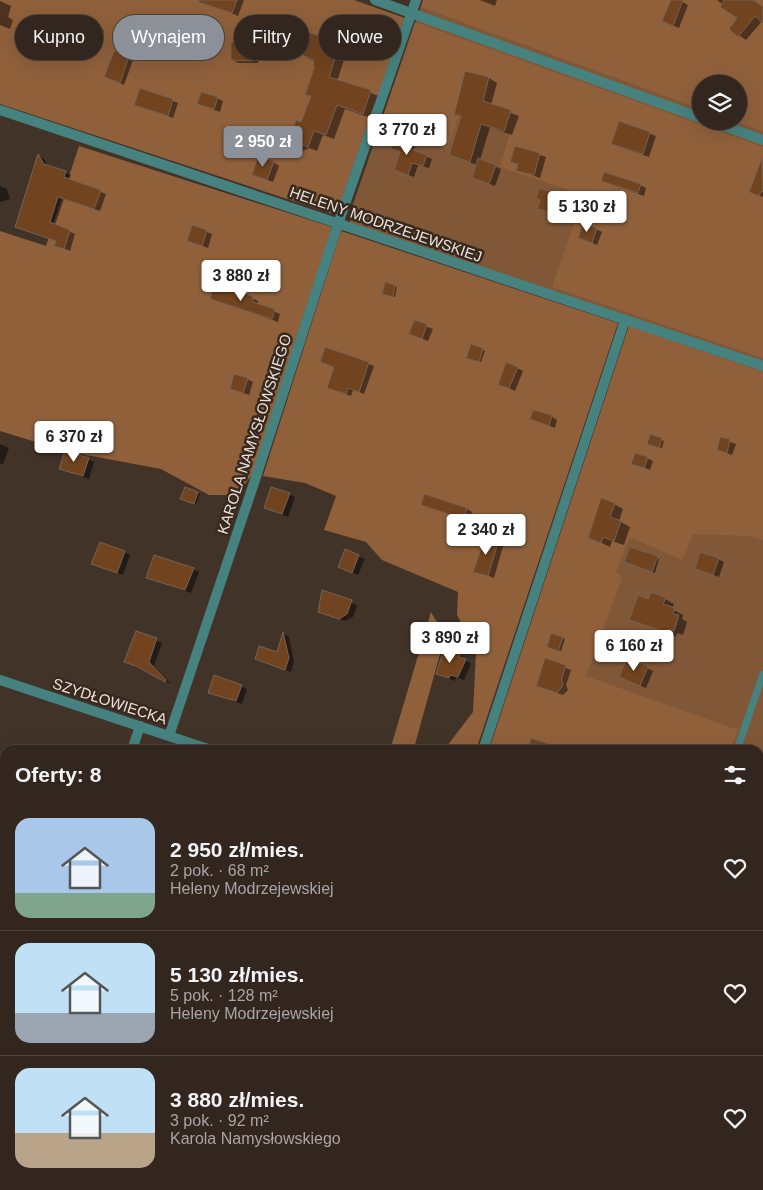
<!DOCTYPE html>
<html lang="pl">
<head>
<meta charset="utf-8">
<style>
  :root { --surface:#32261e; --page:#3d322b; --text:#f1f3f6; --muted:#a8a5a4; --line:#4d433c; --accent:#8c9099 }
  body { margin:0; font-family:Arial,sans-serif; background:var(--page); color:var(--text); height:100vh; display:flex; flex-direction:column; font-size:19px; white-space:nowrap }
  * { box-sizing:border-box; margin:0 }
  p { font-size:16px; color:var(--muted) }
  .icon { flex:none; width:28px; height:28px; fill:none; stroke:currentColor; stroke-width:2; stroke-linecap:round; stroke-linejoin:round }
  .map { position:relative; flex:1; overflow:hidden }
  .panel { position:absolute; left:0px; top:745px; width:764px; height:445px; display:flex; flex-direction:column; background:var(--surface); border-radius:15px 15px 0 0; box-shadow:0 5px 20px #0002,0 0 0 1px var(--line) }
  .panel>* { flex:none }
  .top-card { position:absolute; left:15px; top:15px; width:500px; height:45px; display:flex; gap:10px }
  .tools { position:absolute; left:692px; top:75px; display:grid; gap:10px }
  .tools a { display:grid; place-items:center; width:55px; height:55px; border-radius:50%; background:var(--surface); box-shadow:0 5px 20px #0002,0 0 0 1px var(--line); font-size:25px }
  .price { position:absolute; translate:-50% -42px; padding:0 11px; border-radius:5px; background:#fff; color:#222; font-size:16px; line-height:32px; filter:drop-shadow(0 1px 2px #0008) }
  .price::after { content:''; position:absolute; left:50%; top:30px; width:15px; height:11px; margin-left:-8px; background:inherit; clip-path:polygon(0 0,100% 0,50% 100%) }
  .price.current { background:var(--accent); color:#fff }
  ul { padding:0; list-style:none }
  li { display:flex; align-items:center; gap:15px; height:125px; padding:0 15px }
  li+li { border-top:1px solid var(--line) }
  li span { display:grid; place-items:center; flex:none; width:140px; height:100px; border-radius:15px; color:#555 }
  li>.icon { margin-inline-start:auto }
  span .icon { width:60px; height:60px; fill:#fffc; stroke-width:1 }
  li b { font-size:21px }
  h2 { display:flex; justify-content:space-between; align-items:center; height:60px; padding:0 15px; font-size:21px }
  .pill { padding:0 18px; border-radius:22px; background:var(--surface); box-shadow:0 5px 20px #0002,0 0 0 1px var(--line); font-size:18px; line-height:45px }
  .pill.current { background:var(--accent); color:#fff }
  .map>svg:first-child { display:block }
</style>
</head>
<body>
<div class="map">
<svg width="763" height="1190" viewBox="0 0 763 1190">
  <rect width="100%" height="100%" fill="#423328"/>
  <path fill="#805737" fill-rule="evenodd" d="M423,0H763V1190H291L301,1185H759V750H489L629,326L350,223L349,216ZM701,84H739V121H701Z"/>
  <g fill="#90603b">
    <path d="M0,0H354L405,18L336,215L0,104Z"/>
    <path d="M423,0H763V131L735,121H739V84H701V109L421,7Z"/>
    <path d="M415,22L763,147V358L552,287L584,195L500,167L510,132L458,118L448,149L379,128Z"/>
    <path d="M79,146L332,227L252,475L236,495H209L161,469L65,451L0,431V231L46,246Z"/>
    <path d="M341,231L618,323L476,750H390L431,612L445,636L414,748L447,746L473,712L476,651L457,615L458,592L382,560L366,542L324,530L336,496L305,483L263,476Z"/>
    <path d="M629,326L763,372V540L748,536L693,534L682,560L630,537L616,572L622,578L586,676L738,730L730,750H489Z"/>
    <path d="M0,886L5,888V1076L0,1079Z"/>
    <path d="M763,1034V1145L759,1148V1040Z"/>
    <path d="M273,1185H488L490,1187L489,1190H273Z"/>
    <path d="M577,1185H715L711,1190H575Z"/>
  </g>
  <g fill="#0007">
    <path d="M216,0H244L238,16L214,6Z"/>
    <path d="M480,0H497L495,6Z"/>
    <path d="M672,0H679L688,5L679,28L669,24Z"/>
    <path d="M717,0H753L763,7V20L746,40L730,29L739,18Z"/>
    <path d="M0,1L11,6L8,17L13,20L10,29L0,25Z"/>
    <path d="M71,17L104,30L99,42L67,30Z"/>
    <path d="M189,24L204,29L201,39L189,34Z"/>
    <path d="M294,29L343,47L341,52L346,54L337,81L379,96L371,118L345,109L334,139L323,135L317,151L309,148L301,152L293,148L312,97L307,94L315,68L314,61L302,55L306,42L292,35Z"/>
    <path d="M258,40L264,43L258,63H238L232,59L233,43Z"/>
    <path d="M115,53L133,60L124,85L106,77Z"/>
    <path d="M466,72L489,78L497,83L491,105L519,116L512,135L490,127L480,160L501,169L495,186L473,177L477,165L450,155L462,118L455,114Z"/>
    <path d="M140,89L178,103L173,118L135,104Z"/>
    <path d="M217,98L223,101L220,112L199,104Z"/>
    <path d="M619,123L656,136L649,157L618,146Z"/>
    <path d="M396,139L415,146L413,151L432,159L429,168L418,165L414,177L401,172V152Z"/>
    <path d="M516,147L546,157L540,178L518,170L519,165L512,161Z"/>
    <path d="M39,156L44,159L48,166L71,175L69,180L106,194L100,211L64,199L55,225L75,234L70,251L56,245L57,241L16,226Z"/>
    <path d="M273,162L279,166L273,182L259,177Z"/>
    <path d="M758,172L763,174V197L756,194Z"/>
    <path d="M602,181L640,185L646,188L644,196Z"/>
    <path d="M0,186L7,189L10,199L0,202Z"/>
    <path d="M558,195L564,199L561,207L557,206L554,214L539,208L541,200Z"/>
    <path d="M193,227L212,234L208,248L189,241Z"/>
    <path d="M596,229L602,232L597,245L579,237Z"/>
    <path d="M386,284L397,287L395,297L383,294Z"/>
    <path d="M236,290L258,301V305L280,314L278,322L211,298L235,294Z"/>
    <path d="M414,322L433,329L428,341L410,334Z"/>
    <path d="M472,345L485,351L481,362L470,358Z"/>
    <path d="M326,348L374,366L364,394L353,390L351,396L328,387L335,368L321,361Z"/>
    <path d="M517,368L523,371L515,391L500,384Z"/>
    <path d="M247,379L253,382L249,395L231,389Z"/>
    <path d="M551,416L557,420L555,428L531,419Z"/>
    <path d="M651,436L664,441L662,448L651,445Z"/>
    <path d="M721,439L736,444L732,455L718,450Z"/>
    <path d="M0,444L9,448L3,464H0Z"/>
    <path d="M647,458L653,461L650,470L633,463Z"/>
    <path d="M88,459L94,462L89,479L61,469Z"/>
    <path d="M197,493L200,494L196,504L184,500Z"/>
    <path d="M289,494L295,497L288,517L266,508Z"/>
    <path d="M614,504L623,509L619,521L630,527L624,545L612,541L610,547L589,537Z"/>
    <path d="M422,505L467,509L472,512L470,521Z"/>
    <path d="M487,536L504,543L494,578L475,571Z"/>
    <path d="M345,551L365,559L358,575L345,569Z"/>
    <path d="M124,552L130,555L123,575L99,566Z"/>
    <path d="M657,558L659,559L655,573L628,563Z"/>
    <path d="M718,559L724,562L719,577L697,569Z"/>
    <path d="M193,569L199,572L191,593L147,578Z"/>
    <path d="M322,592L357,605L353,617L345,621L319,611Z"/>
    <path d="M665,599L674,604L672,609L683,615L682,619L687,622L683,635L677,633L676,637L631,619L649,600Z"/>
    <path d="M137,633L162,643L154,666L171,684L126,661Z"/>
    <path d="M284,634L289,637L294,662L291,672L257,659L277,654Z"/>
    <path d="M562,638L565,639L561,651L551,648Z"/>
    <path d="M445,651L460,655L471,664L464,680L456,677L455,681L437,674Z"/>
    <path d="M628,659L653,671L646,688L626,680Z"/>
    <path d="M546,660L571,670L566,685L568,690L563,695L537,686Z"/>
    <path d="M241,686L247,689L242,704L209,692Z"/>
    <path d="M24,747L33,750H23Z"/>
    <path d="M3,897L5,898V921V916L0,914Z"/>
  </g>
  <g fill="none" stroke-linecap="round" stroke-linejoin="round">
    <g stroke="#b89377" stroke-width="4">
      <path d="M329,1190L331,1185"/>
      <path d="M448,1190L452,1185"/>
    </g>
    <g stroke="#a2714c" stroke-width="24">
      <path d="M759,1086H763"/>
      <path d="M666,1190L667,1185"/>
    </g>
  </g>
  <g fill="#71431e" stroke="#746357">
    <path d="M199,0H237L232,13L198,2Z"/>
    <path d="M671,0H683L673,26L662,21Z"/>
    <path d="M724,0H754L763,7V23L755,16L738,37L729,29L737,18L720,7Z"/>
    <path d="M70,16L98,26L93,40L65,30Z"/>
    <path d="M188,22L202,26L199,38L185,34Z"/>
    <path d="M293,27L335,41L333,47L338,49L329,77L371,90L363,114L337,105L326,135L314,131L308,147L300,144L291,148L296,134L292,132L296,120L301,122L311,96L305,95L314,68L313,59L301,55L305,41L290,35Z"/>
    <path d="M241,39H258L252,61L231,60V42H241Z"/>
    <path d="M114,51L129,56L120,83L104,77Z"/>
    <path d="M465,71L489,77L483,101L511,110L504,131L481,124L470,162L449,155L461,116L454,115Z"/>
    <path d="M140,88L173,99L168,116L134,105Z"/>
    <path d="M201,92L218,97L214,109L197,104Z"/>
    <path d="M619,121L650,132L643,154L611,144Z"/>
    <path d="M395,137L409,142L407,148L427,155L423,166L412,163L408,175L394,170L400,152L391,149Z"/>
    <path d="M515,146L540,153L534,175L516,171L518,164L510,162Z"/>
    <path d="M38,154L44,164L66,171L64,177L101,190L94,209L58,197L50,222L70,230L64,249L54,246L56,241L15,227Z"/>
    <path d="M258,156L274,161L267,180L252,175Z"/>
    <path d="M478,158L496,165L489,184L472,178Z"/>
    <path d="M762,158L763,192L761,191L759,196L749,192Z"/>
    <path d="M604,172L641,184L638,193L601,181Z"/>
    <path d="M539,188L559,194L555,204L551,203L548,212L537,209L540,200L536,198Z"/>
    <path d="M583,223L597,228L592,243L578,238Z"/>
    <path d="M192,225L207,230L202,246L187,241Z"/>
    <path d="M385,282L395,285L393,297L382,294Z"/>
    <path d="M213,288L234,292L236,288L253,297V302L275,309L272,319L210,299Z"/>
    <path d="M414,320L427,324L422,339L409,334Z"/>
    <path d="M471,344L483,348L479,362L466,358Z"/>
    <path d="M325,347L369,362L359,392L348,388L346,394L327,388L334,367L320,362Z"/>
    <path d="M506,362L518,367L509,388L498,385Z"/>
    <path d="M234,374L248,378L243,393L230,389Z"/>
    <path d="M533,410L552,415L549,426L530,419Z"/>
    <path d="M650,434L662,438L659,448L647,444Z"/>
    <path d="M720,437L730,439L727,453L717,450Z"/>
    <path d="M65,451L89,458L83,476L59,469Z"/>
    <path d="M635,453L648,457L644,468L631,464Z"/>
    <path d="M185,487L198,492L194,504L180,499Z"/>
    <path d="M271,487L290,493L282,514L264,508Z"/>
    <path d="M424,494L467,508L464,519L421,505Z"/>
    <path d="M601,498L615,503L610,517L621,521L614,541L603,537L601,543L588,538Z"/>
    <path d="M486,535L499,539L488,576L473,572Z"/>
    <path d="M100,542L125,551L117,573L91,564Z"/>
    <path d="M630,547L658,556L652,572L624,562Z"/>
    <path d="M345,549L359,555L352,573L338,567Z"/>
    <path d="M700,552L719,558L713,575L695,569Z"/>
    <path d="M154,555L194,568L185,590L146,578Z"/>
    <path d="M322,590L352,600L347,614L339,619L318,612Z"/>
    <path d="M651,592L666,597L663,604L675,608L673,614L679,615L674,631L668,629L666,632L629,620L638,595L648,599Z"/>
    <path d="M136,631L157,638L149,662L166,680L165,682L136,666L124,662Z"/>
    <path d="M283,632L289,658L285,670L255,659L259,646L277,652Z"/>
    <path d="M551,633L563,637L558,651L547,647Z"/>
    <path d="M444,649L460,654L459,657L466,659L458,677L450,675L449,678L436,674Z"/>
    <path d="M545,658L566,665L561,681L563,682L562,687L557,693L536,686Z"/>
    <path d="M627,658L648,666L640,686L619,677Z"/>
    <path d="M214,675L242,685L236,701L208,693Z"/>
    <path d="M531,738L561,748V750H528Z"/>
  </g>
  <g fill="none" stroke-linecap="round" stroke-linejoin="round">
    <g stroke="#90847b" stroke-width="2.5" stroke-dasharray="4 4" stroke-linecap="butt">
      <path d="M221,745L236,750"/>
      <path d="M759,966L763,968"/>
      <path d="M759,1029L763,1022"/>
      <path d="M759,1143L763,1146"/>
      <path d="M511,1185L519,1190"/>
      <path d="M729,1185L739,1190"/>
      <path d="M218,1190V1185"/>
      <path d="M492,1190L494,1185"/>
      <path d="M609,1190L612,1185"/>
      <path d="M708,1190L711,1185"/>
    </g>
    <path stroke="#46827f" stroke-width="7" d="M737,750L763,674"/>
    <g stroke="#46827f" stroke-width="10">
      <path d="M375,0L701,118"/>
      <path d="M0,110L763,366"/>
      <path d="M711,121L763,140"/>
      <path d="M169,736L255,480L338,224L416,0"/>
      <path d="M132,750L140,726"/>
      <path d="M483,750L625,320"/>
      <path d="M0,1088L5,1089"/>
      <path d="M22,1185L23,1190"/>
    </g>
    <g stroke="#46827f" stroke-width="10">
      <path d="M0,680L211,750"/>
      <path d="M759,934L763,936"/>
    </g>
  </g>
  <g text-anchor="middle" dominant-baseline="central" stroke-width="5" stroke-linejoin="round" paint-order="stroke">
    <g font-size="15" fill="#ece2db" stroke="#38291e">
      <text transform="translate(386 224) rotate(19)">HELENY MODRZEJEWSKIEJ</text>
      <text transform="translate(254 434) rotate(-72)">KAROLA NAMYSŁOWSKIEGO</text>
      <text transform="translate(110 701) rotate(18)">SZYDŁOWIECKA</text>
    </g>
  </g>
</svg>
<div class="tools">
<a><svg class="icon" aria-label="layers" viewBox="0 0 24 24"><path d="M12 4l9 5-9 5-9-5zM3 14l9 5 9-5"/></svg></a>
</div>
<b class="price" style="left:407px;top:156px">3 770 zł</b>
<b class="price current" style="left:263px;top:168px">2 950 zł</b>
<b class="price" style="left:587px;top:233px">5 130 zł</b>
<b class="price" style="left:241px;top:302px">3 880 zł</b>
<b class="price" style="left:74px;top:463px">6 370 zł</b>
<b class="price" style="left:486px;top:556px">2 340 zł</b>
<b class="price" style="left:450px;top:664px">3 890 zł</b>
<b class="price" style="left:634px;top:672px">6 160 zł</b>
<div class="top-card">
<a class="pill">Kupno</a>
<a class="pill current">Wynajem</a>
<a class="pill">Filtry</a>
<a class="pill">Nowe</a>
</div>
<section class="panel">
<h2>Oferty: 8<svg class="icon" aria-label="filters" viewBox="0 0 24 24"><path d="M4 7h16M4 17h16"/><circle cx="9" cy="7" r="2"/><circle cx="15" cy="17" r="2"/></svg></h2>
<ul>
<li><span style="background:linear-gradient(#a9c7e8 75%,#7fa58c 0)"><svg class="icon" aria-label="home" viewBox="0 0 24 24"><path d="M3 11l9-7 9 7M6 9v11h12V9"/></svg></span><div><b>2 950 zł/mies.</b><p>2 pok. · 68 m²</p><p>Heleny Modrzejewskiej</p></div><svg class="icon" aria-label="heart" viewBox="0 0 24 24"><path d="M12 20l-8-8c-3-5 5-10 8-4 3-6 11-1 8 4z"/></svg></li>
<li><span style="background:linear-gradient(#bfe0f5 70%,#9aa5b1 0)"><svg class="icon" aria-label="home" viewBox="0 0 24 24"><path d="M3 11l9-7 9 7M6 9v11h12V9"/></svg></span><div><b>5 130 zł/mies.</b><p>5 pok. · 128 m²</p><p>Heleny Modrzejewskiej</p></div><svg class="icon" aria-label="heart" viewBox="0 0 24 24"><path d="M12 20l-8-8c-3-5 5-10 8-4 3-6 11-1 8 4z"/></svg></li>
<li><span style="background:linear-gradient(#bfe0f5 65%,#b9a48a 0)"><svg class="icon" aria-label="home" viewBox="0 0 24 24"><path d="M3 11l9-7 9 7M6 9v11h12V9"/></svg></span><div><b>3 880 zł/mies.</b><p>3 pok. · 92 m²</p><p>Karola Namysłowskiego</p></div><svg class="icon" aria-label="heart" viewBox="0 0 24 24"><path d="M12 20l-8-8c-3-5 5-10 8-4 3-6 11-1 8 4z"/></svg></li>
</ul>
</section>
</div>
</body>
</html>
